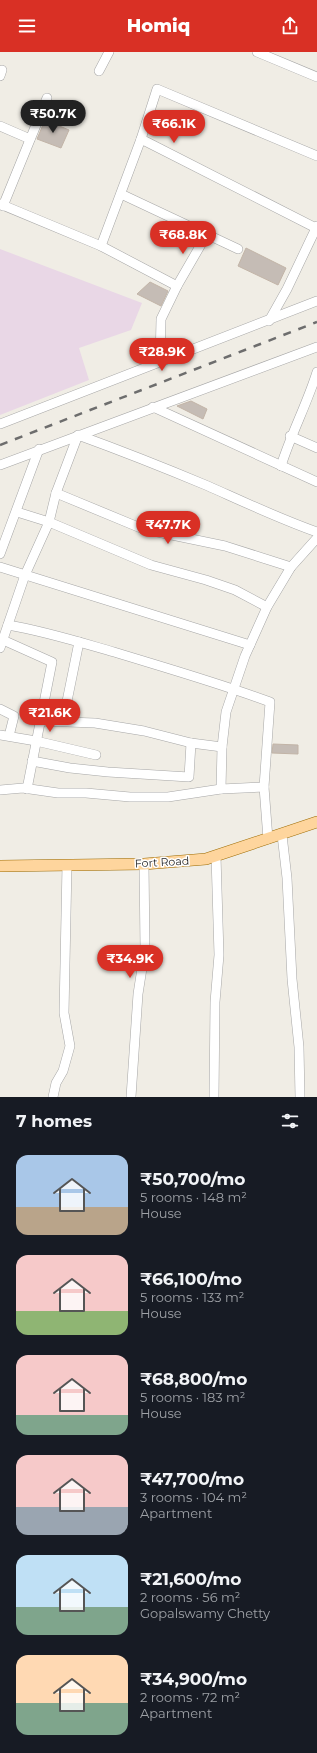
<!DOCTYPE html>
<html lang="en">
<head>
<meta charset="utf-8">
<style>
  :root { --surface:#171b24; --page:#242831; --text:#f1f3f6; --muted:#9ea1a6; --accent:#d93025 }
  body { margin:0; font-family:Montserrat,sans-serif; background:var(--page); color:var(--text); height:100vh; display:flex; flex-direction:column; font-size:15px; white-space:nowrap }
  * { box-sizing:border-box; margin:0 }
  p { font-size:13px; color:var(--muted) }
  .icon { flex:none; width:22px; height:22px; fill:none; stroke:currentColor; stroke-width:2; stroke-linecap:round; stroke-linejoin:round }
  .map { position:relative; height:1045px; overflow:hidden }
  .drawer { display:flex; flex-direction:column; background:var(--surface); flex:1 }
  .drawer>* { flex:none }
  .price { position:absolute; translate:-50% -34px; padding:0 9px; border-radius:14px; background:var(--accent); color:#fff; font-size:13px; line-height:26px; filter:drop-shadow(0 1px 2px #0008) }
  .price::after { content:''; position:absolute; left:50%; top:24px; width:12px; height:9px; margin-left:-6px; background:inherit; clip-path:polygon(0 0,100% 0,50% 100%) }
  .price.selected { background:#222; color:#fff }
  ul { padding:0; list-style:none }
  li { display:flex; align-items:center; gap:12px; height:100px; padding:0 16px }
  li span { display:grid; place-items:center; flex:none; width:112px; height:80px; border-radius:12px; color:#555 }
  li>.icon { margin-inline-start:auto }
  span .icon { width:48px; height:48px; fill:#fffc; stroke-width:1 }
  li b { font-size:17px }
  h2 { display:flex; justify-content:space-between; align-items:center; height:48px; padding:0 16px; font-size:17px }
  header { display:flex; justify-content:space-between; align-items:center; height:52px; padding:0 16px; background:var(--accent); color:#fff; font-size:18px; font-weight:800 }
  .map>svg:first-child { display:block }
</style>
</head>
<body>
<header><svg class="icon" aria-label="menu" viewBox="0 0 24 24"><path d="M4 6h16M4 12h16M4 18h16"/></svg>Homiq<svg class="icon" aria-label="share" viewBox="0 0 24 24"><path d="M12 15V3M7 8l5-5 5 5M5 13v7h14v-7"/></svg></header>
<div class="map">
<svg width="317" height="1045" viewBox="0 0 317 1045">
  <rect width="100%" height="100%" fill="#f0ede5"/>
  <path fill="#e9d7e6" d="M0,197L142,251L131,278L79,296L89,328L0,363Z"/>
  <g fill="#c5bcb5" stroke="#c2b4a7">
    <path d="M45,68L69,78L61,96L37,87Z"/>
    <path d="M246,196L286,216L278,233L238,214Z"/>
    <path d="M150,230L168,239L161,254L137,242Z"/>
    <path d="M191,349L207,357L203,367L177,354Z"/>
    <path d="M273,692L298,693V702L272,701Z"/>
  </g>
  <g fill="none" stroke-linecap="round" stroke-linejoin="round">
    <defs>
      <g id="minor">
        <path d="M257,0L317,25"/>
        <path d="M99,19L109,0"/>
        <path d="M0,24L2,18"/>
        <path d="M0,74L30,87"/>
        <path d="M141,87L157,37L317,104"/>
        <path d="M121,142L238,197"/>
        <path d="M0,152L101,194L177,234L161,267L160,310"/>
        <path d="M3,154L47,46"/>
        <path d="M101,194L141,87L316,176"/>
        <path d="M177,234L207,182"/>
        <path d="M269,269L287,237L317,174"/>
        <path d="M153,355L317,430"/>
        <path d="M0,372L317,249"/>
        <path d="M290,384L317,396"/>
        <path d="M0,413L317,295"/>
        <path d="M281,414C291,382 307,352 317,320"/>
        <path d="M56,441L143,477L225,494L291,515"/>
        <path d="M17,460L49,470L151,513L206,528L235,538L267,555"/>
        <path d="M0,502L39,397"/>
        <path d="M0,515L250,593"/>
        <path d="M8,573C44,579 79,590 114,600C166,616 219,631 270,650L264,735"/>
        <path d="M3,588L52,610L27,737"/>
        <path d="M0,596L25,523L49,470L56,441L78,383C122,399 165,416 208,434C244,450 280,467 317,480"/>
        <path d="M0,657L14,664L9,684"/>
        <path d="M40,669L95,671L144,679L191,691L222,695"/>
        <path d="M63,669L79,590"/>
        <path d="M0,683L36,689L96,703"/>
        <path d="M32,709L70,716L108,720L189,725L191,691"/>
        <path d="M221,737L222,695L226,660L245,604L267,555L291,515L317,486"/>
        <path d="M0,738L23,736L58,741H86L130,745H168L221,737L264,735L268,787"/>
        <path d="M282,783L287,826L292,927L299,995L300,1045"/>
        <path d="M53,1045L56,1031L63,1019L70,994L64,961L67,813"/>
        <path d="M131,1045L138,942L145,897L144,812"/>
        <path d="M214,1045L215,950L219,903L216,804"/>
      </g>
      <path id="major" d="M0,814L144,812L206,807L317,770"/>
    </defs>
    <use href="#minor" stroke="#a6a6a6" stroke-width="10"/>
    <use href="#major" stroke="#9b6a00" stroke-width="12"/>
    <use href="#minor" stroke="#fff" stroke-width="9"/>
    <use href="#major" stroke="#fed59d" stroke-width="11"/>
    <path stroke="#6d6d6d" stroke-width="2.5" stroke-dasharray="8 8" stroke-linecap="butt" d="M0,393L317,270"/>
  </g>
  <g text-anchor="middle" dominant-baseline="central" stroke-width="3" stroke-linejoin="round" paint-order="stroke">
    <g font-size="11" fill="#1f1f1f" stroke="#fff">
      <text transform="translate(162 810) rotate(-3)">Fort Road</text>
    </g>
  </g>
</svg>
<b class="price selected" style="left:53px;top:82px">₹50.7K</b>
<b class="price" style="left:174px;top:92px">₹66.1K</b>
<b class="price" style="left:183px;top:203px">₹68.8K</b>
<b class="price" style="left:162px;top:320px">₹28.9K</b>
<b class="price" style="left:168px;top:493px">₹47.7K</b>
<b class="price" style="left:50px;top:681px">₹21.6K</b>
<b class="price" style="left:130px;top:927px">₹34.9K</b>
</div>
<section class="drawer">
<h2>7 homes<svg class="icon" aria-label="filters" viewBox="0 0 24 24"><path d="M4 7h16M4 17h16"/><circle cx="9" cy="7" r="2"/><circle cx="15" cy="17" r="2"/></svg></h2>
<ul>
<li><span style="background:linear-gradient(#a9c7e8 65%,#b9a48a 0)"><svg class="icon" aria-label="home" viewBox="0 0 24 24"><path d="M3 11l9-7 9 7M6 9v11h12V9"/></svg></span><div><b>₹50,700/mo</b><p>5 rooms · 148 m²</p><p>House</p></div></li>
<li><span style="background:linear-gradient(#f6c9c9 70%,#8fb573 0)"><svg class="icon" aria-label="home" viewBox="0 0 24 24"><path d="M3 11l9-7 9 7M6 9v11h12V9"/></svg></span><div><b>₹66,100/mo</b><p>5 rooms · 133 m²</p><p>House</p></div></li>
<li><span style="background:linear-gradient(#f6c9c9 75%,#7fa58c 0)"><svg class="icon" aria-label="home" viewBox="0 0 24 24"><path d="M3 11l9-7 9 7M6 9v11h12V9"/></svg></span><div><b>₹68,800/mo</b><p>5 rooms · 183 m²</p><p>House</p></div></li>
<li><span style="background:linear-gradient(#f6c9c9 65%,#9aa5b1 0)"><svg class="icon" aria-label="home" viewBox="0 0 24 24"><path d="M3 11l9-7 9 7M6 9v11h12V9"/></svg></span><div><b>₹47,700/mo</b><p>3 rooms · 104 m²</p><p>Apartment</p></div></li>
<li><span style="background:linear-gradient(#bfe0f5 65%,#7fa58c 0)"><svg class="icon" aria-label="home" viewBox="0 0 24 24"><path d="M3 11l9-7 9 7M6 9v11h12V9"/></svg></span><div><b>₹21,600/mo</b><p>2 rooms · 56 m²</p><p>Gopalswamy Chetty</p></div></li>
<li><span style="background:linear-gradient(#ffd9b3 60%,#7fa58c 0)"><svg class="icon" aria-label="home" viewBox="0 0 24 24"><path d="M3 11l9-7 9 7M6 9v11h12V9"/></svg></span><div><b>₹34,900/mo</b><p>2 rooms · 72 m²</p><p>Apartment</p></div></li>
</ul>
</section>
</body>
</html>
